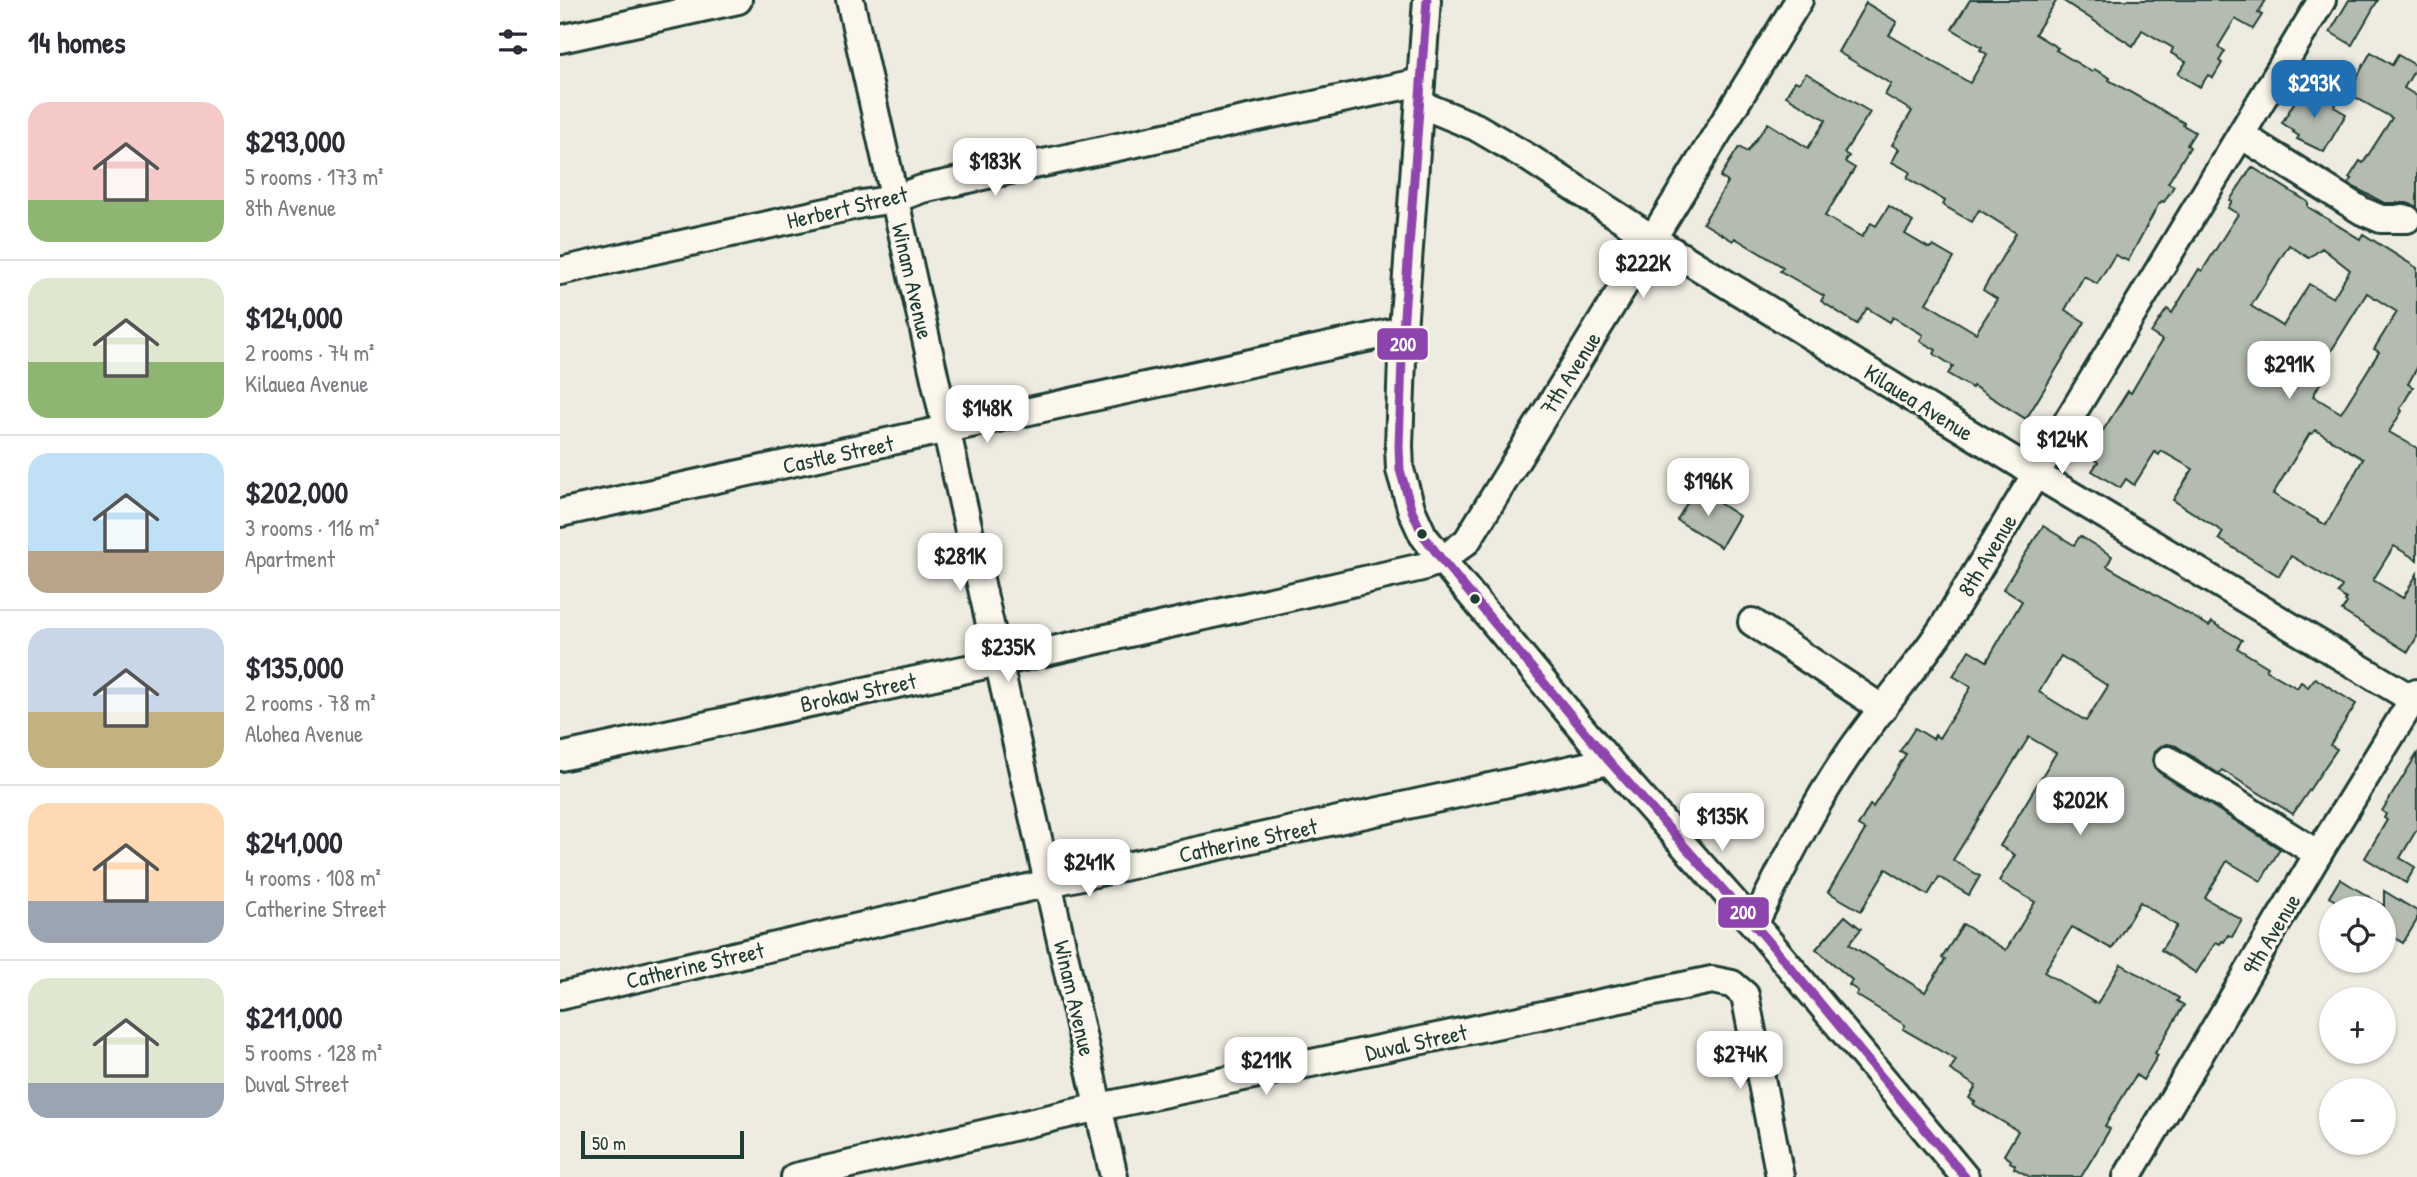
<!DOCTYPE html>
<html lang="en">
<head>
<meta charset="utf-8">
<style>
  :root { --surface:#fff; --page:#f7f7f7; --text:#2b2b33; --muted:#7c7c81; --line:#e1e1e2; --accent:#1f6fb2 }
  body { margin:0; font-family:"Patrick Hand",sans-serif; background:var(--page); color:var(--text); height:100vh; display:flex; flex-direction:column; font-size:26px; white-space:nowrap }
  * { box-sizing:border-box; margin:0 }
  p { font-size:23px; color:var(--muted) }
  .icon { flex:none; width:38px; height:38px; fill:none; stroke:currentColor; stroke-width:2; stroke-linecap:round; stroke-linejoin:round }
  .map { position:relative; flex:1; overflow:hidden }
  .sheet { display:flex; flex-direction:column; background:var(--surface); width:560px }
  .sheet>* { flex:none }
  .fabs { position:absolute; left:1759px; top:896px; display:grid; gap:14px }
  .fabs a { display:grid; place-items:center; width:77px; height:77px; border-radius:50%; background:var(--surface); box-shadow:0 2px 5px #0004; font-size:35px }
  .scale { position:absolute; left:21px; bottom:18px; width:163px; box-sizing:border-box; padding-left:7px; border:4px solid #1f3d34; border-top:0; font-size:19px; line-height:24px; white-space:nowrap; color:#1f3d34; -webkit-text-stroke:5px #fbf7ec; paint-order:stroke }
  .price { position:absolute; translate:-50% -60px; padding:0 16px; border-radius:14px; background:#fff; color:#222; font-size:23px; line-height:46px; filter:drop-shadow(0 2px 4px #0008) }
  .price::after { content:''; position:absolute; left:50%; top:42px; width:21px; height:16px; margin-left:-10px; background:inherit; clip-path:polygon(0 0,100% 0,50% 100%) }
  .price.selected { background:var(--accent); color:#fff }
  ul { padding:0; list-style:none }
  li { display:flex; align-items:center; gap:21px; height:175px; padding:0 28px }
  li+li { border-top:2px solid var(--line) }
  li span { display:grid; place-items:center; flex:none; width:196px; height:140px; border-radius:21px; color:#555 }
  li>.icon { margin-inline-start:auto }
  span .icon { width:84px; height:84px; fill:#fffc; stroke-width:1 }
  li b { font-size:30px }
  h2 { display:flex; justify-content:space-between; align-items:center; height:84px; padding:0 28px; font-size:30px }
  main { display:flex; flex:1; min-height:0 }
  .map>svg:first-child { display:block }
</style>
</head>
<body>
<main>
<section class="sheet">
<h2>14 homes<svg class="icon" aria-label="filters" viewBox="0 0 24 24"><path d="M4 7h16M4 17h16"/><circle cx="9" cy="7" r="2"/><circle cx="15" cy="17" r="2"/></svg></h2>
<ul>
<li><span style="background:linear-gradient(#f6c9c9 70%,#8fb573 0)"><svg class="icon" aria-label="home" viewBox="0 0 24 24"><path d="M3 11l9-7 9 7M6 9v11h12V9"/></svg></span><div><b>$293,000</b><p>5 rooms · 173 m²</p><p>8th Avenue</p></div></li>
<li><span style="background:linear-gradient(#dfe7d0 60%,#8fb573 0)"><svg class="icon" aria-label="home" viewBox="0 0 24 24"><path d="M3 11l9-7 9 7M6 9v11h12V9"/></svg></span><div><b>$124,000</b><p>2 rooms · 74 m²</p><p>Kilauea Avenue</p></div></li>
<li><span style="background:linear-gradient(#bfe0f5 70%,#b9a48a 0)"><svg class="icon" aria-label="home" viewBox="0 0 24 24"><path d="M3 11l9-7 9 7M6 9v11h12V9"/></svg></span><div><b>$202,000</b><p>3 rooms · 116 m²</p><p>Apartment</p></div></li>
<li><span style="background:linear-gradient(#c9d6e8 60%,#c2b280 0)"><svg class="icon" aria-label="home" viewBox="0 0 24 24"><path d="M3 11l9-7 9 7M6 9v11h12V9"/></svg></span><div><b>$135,000</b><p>2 rooms · 78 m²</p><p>Alohea Avenue</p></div></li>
<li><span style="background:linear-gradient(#ffd9b3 70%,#9aa5b1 0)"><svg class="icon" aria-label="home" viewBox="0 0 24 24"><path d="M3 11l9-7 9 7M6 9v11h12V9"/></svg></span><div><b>$241,000</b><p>4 rooms · 108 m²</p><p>Catherine Street</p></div></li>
<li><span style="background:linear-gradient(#dfe7d0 75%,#9aa5b1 0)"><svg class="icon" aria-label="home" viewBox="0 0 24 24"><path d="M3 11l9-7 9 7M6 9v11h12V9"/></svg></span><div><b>$211,000</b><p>5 rooms · 128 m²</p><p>Duval Street</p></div></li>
</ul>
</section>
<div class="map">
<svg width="1857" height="1177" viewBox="0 0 1857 1177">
  <rect width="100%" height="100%" fill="#eeece1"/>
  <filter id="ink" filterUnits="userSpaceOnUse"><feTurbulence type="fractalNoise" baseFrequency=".0143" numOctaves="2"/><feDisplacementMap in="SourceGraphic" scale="14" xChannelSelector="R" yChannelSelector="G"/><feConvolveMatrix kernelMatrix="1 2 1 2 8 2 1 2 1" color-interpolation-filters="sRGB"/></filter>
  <g filter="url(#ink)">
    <g fill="#b4bbb0" stroke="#1f3d34" stroke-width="2" fill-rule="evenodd">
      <path d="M1410,0H1497L1475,34L1498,48L1496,50L1532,72L1534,69L1550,78L1549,80L1624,123L1623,125L1635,132L1627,145L1630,147L1608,183L1614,186L1604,202L1602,201L1598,205L1568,261L1555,255L1537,284L1524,276L1505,310L1525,322L1466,419L1413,386L1412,388L1388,374L1393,366L1374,354L1376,350L1360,341L1363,335L1333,317L1330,322L1307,308L1297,324L1261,301L1264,296L1220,271L1223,267L1175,238L1173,241L1143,223L1168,182L1160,177L1179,147L1187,152L1208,123L1248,148L1266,120L1226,96L1235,81L1239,83L1246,73L1310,112L1284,153L1289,156L1285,162L1295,168L1265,216L1302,237L1311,223L1316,226L1329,206L1353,222L1345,234L1369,248L1373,246L1394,258L1366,303L1416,333L1437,299L1423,290L1456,233L1419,210L1412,222L1383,205L1385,201L1347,178L1350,172L1332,162L1339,149L1332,145L1352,111L1325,95L1331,84L1278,52L1306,3L1337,22L1329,35L1410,83L1427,54L1420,50L1422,47L1392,29Z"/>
      <path d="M1502,0H1706L1698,13L1702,15L1693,29L1675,19L1658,47L1665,51L1659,61L1662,63L1653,78L1648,75L1640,87L1618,74L1626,62L1611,53L1613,48L1582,30L1573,46Z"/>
      <path d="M1789,0H1818L1792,45L1770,32Z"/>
      <path d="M1811,52L1832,65L1838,55L1857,66L1844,88L1857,96V207L1847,203H1824L1788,184L1792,179L1789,178L1800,161L1803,163L1832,118L1788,93Z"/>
      <path d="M1741,91L1749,96L1751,93L1763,100L1765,97L1776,104L1774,107L1786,114L1764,152L1737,139L1739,136L1733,132L1734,131L1722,123Z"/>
      <path d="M1692,167L1748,202V207L1800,239L1803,234L1857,268V368L1848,384L1853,387L1840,409L1842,411L1829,432L1857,448V560L1834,546L1813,580L1843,598L1857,574V637L1848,652L1782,611L1787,603L1785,601L1786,599L1778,593L1782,586L1731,556L1719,576L1659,539L1663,532L1613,500L1633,469L1601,451L1599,455L1595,452L1574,485L1566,479L1560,488L1532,471L1538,462L1527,456L1568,391L1571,393L1602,340L1591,333L1607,309L1612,313L1639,269L1642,271L1678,214L1668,208L1672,201L1670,200ZM1729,245L1749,258L1762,248L1790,270L1773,298L1749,284L1723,326L1691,306ZM1807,293L1837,312L1814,349L1819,352L1781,413L1753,396L1771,364L1765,361ZM1755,430L1803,459L1766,525L1713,494L1750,433L1752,434Z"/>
      <path d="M1136,488L1179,516L1161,547L1117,520Z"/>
      <path d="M1483,526L1514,545L1520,536L1552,556L1547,566L1649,626L1652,622L1682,640L1677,648L1708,667L1706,670L1737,688L1741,682L1748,687L1755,678L1796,704L1770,745L1777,749L1733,814L1662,770L1659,774L1616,746L1608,744L1601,746L1594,752L1592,760L1594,767L1600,773L1720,849L1701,881L1667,861L1645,898L1682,920L1672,937L1668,935L1664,942L1662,941L1660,944L1656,942L1636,973L1601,950L1617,926L1580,902L1552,949L1512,927L1484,972L1537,1004L1561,964L1619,998L1617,1001L1624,1005L1595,1053L1598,1055L1583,1080L1576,1075L1545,1126L1550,1129L1521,1177H1470L1454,1168L1455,1165L1450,1162L1451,1160L1444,1155L1458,1131L1413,1104L1415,1102L1409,1098L1416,1086L1390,1070L1396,1060L1343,1029L1345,1025L1296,995L1298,991L1289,985L1292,980L1256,949L1285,916L1301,929L1289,944L1365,992L1385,960L1382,958L1403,924L1446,950L1475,902L1439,881L1455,855L1440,846L1496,753L1469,737L1393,860L1420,876L1409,895L1379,877L1368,895L1326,869L1301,911L1268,892L1305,830L1298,826L1310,805L1313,807L1346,754L1340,751L1355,728L1373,739L1375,735L1379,738L1411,687L1393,676L1409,650L1427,661L1462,601L1443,589ZM1501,656L1548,686L1526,721L1479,692Z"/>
      <path d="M1857,754V829L1840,858L1855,867L1846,883L1805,858L1827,820L1824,818L1826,814L1822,811Z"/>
      <path d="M1780,879L1824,906V891L1857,911V920L1843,943L1824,931V908H1787L1769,897Z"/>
    </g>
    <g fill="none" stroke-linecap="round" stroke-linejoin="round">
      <defs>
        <g id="minor">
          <path d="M290,0L554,1177"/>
          <path d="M867,0L843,330L839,446L840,470L852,511L863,535L882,560L1049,761L1205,937L1405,1177"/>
          <path d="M0,39L178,0"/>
          <path d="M860,104L916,127L969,158L1093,239L1476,474L1857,702"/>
          <path d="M1681,135L1802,211L1821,219H1847"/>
          <path d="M0,271L302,204L335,199L362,189L861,82"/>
          <path d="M0,513L843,330"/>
          <path d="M1192,622L1323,709"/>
          <path d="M0,757L476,654L862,567L882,560L907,541L1239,0"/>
          <path d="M1608,760L1758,854"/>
          <path d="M1194,924C1223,867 1251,809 1288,755C1318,711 1354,671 1384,626L1762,0"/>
          <path d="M0,996L489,883L1049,761"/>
          <path d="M235,1177L539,1107L1152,980L1172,984L1185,995L1220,1177"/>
          <path d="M1567,1177L1758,854L1857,693"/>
        </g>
      </defs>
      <use href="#minor" stroke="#1f3d34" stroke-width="32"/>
      <use href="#minor" stroke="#fbf7ec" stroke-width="26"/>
      <defs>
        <path id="bus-1" d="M867,0L843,330L839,446L840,470L852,511L863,535L882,560L1049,761L1205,937L1405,1177"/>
      </defs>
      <use href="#bus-1" stroke="#fbf7ec" stroke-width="14"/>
      <use href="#bus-1" stroke="#8e44ad" stroke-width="9"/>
    </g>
  </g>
  <g fill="#1f3d34" stroke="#fbf7ec" stroke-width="2.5">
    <circle cx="862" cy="534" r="6"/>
    <circle cx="915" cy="599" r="6"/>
  </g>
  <g text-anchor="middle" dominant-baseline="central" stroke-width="6" stroke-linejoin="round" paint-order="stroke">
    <g font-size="23" fill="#1f3d34" stroke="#fbf7ec">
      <text transform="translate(287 207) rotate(-13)">Herbert Street</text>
      <text transform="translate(353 281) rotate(77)">Winam Avenue</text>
      <text transform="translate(1010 373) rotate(-58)">7th Avenue</text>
      <text transform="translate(1359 402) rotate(32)">Kilauea Avenue</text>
      <text transform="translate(278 454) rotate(-12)">Castle Street</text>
      <text transform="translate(1427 555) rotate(-59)">8th Avenue</text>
      <text transform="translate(298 692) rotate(-12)">Brokaw Street</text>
      <text transform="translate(688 840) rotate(-12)">Catherine Street</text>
      <text transform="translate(1711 934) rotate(-59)">9th Avenue</text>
      <text transform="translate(135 965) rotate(-13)">Catherine Street</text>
      <text transform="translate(515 998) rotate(77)">Winam Avenue</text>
      <text transform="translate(856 1042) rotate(-12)">Duval Street</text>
    </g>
  </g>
  <g stroke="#fbf7ec" stroke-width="2.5">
    <rect x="816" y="327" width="53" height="34" rx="7" fill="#8e44ad"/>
    <rect x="1157" y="896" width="53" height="33" rx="7" fill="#8e44ad"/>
  </g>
  <g font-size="19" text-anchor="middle" font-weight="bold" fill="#fff">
    <text x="843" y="351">200</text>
    <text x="1183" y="919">200</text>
  </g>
</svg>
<div class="fabs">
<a><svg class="icon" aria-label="locate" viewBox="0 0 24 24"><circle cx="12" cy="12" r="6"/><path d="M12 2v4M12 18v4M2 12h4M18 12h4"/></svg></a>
<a>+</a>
<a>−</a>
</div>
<div class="scale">50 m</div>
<b class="price selected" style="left:1754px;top:120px">$293K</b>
<b class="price" style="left:435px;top:198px">$183K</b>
<b class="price" style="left:1083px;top:300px">$222K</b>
<b class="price" style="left:1729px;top:401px">$291K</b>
<b class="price" style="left:427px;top:445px">$148K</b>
<b class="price" style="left:1502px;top:476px">$124K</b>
<b class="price" style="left:1148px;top:518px">$196K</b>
<b class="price" style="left:400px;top:593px">$281K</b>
<b class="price" style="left:448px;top:684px">$235K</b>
<b class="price" style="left:1520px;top:837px">$202K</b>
<b class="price" style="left:1162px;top:853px">$135K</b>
<b class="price" style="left:529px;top:899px">$241K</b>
<b class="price" style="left:1180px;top:1091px">$274K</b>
<b class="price" style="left:706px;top:1097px">$211K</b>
</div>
</main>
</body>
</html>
